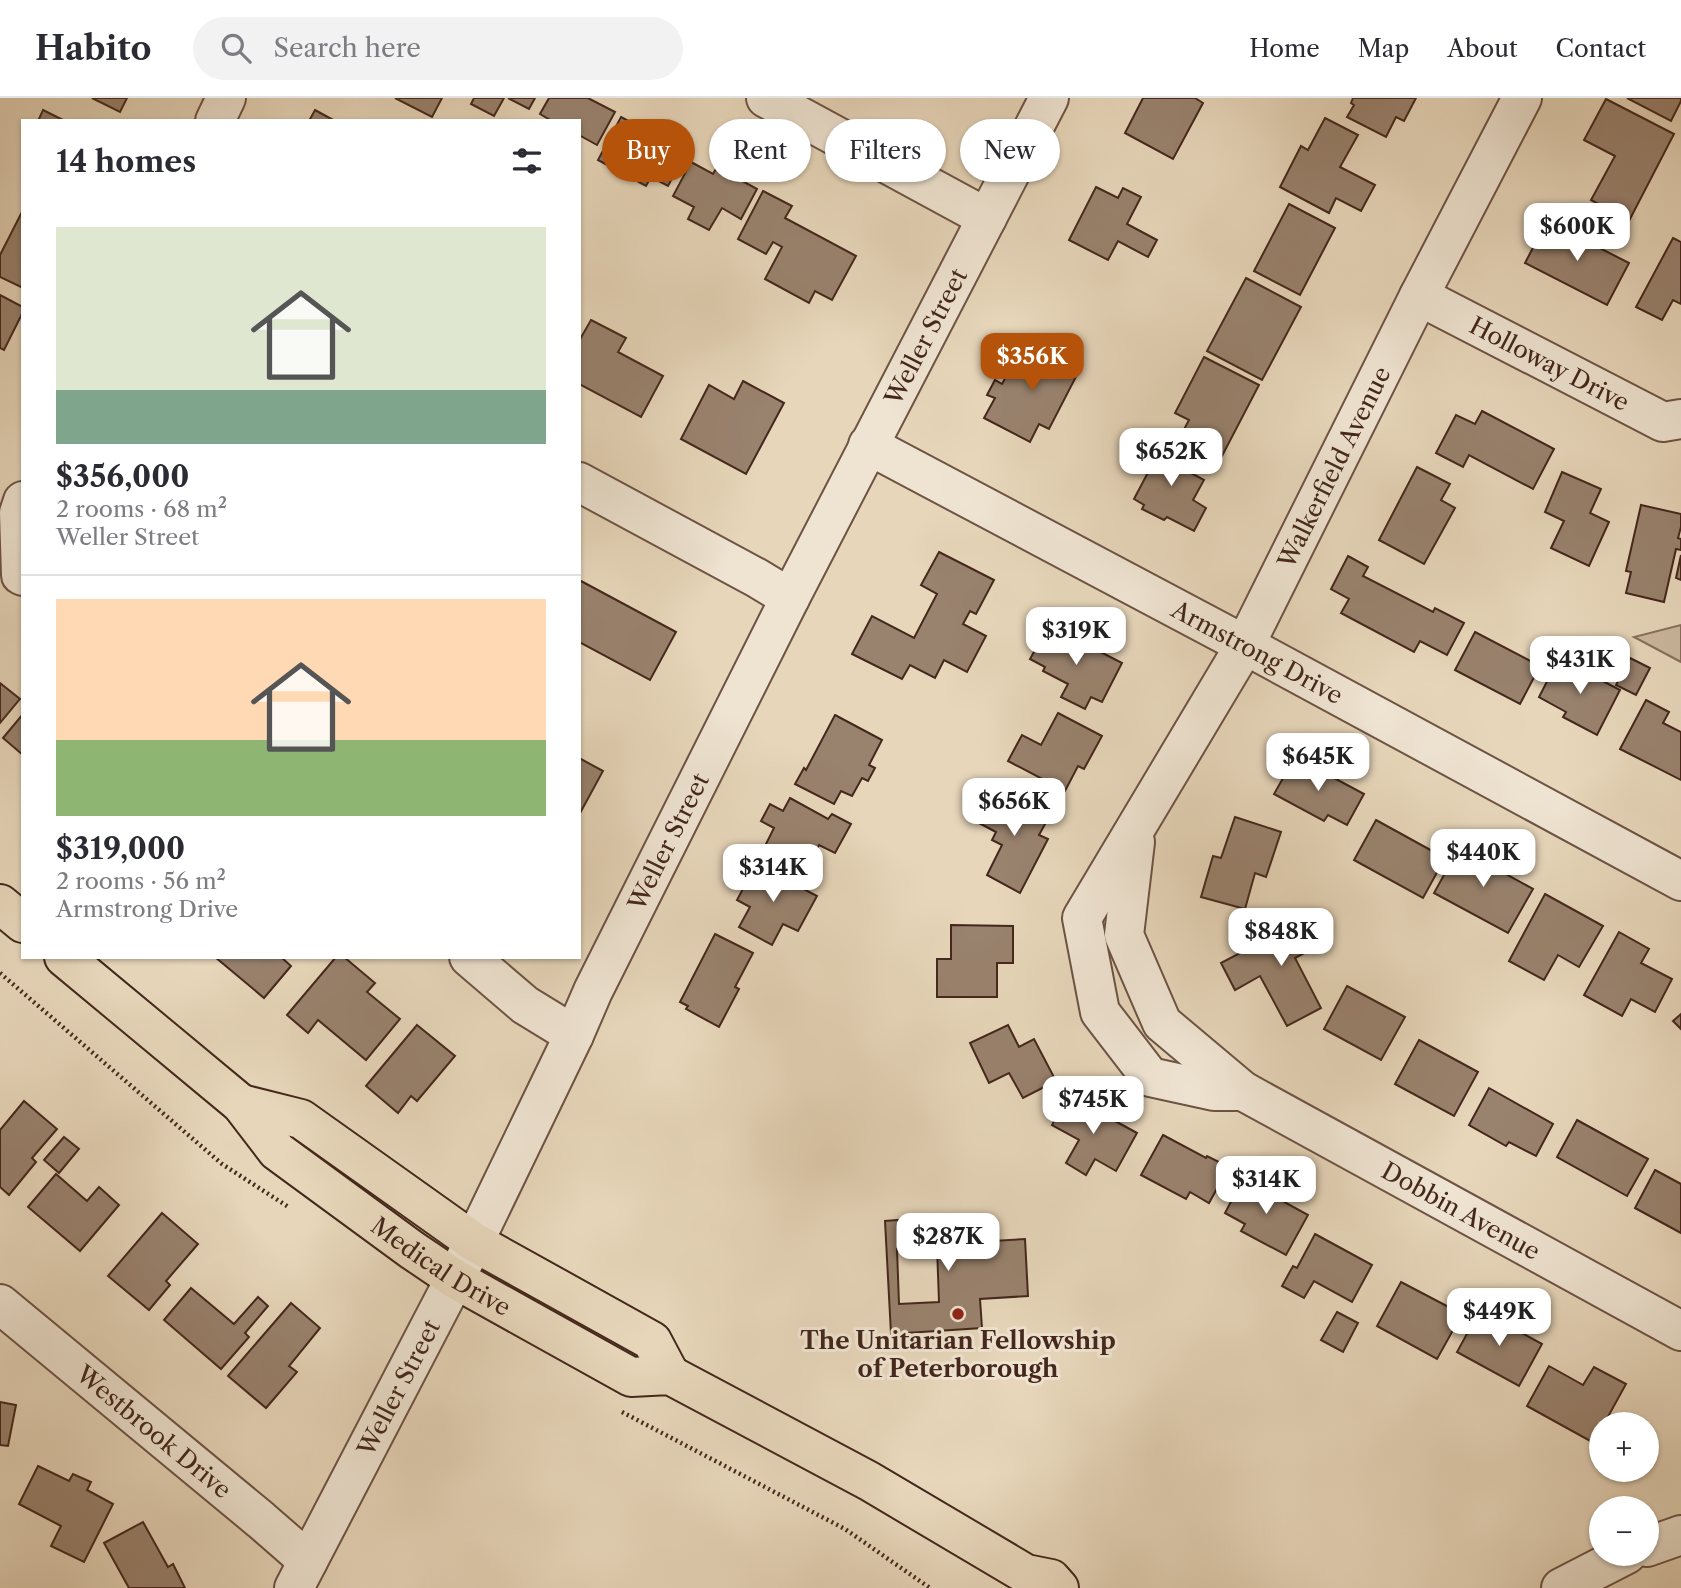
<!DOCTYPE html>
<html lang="en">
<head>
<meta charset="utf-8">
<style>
  :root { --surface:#fff; --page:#f2f2f3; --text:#2b2b33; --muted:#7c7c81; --line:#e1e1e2; --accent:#b45309 }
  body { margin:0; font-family:"Libre Caslon Text",serif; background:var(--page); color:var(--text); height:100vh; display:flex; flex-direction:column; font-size:26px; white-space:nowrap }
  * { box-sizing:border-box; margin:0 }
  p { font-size:23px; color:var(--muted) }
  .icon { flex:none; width:38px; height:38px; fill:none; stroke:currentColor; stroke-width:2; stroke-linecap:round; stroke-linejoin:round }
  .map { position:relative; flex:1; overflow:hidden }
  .panel { position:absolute; left:21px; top:21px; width:560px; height:840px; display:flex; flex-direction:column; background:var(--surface); border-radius:0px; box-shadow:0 2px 5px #0004 }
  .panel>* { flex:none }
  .hud { position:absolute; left:602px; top:21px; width:665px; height:63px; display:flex; gap:14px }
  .controls { position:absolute; left:1589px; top:1314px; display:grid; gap:14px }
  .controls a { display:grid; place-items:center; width:70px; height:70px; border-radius:50%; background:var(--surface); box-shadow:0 2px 5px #0004; font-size:35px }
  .price { position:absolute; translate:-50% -60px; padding:0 16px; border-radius:14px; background:#fff; color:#222; font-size:23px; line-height:46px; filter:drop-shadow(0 2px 4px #0008) }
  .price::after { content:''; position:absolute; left:50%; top:42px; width:21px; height:16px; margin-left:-10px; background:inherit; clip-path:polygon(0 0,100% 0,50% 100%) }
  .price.active { background:var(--accent); color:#fff }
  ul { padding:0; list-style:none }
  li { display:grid; align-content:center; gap:14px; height:371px; padding:0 35px }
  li+li { border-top:2px solid var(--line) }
  li span { display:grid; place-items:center; height:217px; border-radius:0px; color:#555 }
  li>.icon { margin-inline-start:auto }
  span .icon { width:126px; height:126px; fill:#fffc; stroke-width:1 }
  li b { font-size:30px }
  h2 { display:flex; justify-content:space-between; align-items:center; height:84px; padding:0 35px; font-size:30px }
  .pill { padding:0 24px; border-radius:32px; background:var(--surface); box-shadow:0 2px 5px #0004; font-size:24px; line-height:63px }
  .pill.active { background:var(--accent); color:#fff }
  header { display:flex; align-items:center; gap:42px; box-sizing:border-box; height:98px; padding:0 35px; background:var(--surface); border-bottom:2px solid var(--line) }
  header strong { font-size:33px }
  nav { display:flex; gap:38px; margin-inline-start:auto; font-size:24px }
  .search { width:490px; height:63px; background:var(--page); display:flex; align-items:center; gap:18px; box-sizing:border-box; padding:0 24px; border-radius:38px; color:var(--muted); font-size:26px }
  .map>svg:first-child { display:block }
</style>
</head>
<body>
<header>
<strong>Habito</strong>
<div class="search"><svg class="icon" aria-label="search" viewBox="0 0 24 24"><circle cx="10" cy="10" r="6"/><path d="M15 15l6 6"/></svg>Search here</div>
<nav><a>Home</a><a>Map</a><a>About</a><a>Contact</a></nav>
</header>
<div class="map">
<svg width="1681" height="1490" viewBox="0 0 1681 1490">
  <rect width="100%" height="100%" fill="#e7d6ba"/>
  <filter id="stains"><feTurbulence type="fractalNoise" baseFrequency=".00286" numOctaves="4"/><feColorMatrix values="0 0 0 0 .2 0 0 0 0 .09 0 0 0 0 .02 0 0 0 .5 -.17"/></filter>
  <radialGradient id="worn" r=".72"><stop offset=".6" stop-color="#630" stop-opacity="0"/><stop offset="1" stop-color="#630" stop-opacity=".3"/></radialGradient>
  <path fill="#cbb89f" stroke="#88705e" stroke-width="2" d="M1681,527V564L1634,539Z"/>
  <g fill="#99826e" stroke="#44271c" stroke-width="2" fill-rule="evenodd">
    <path d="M92,0H127L120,14Z"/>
    <path d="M395,0H442L432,19Z"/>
    <path d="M474,0H504L494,18L471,6Z"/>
    <path d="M508,0H535L529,11Z"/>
    <path d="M549,0H588L615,14L597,47L579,37V23H552L540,16Z"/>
    <path d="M1143,0H1195L1203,5L1173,61L1125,35Z"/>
    <path d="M1353,0H1416L1404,23L1396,19L1386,39L1347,19L1354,7L1351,5Z"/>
    <path d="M1627,0H1681V3L1671,23Z"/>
    <path d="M1606,1L1674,36L1629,123L1591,102L1615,58L1584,42Z"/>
    <path d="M43,12L65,23H38Z"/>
    <path d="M315,12L335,23H309Z"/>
    <path d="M621,19L669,45L667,49L684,58L668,88L651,79L646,88L598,62Z"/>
    <path d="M1325,20L1358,37L1340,69L1375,87L1361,113L1336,100L1329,115L1280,89L1301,48L1308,52Z"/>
    <path d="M691,64L713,76L717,69L757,91L741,121L722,110L709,132L688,121L694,109L673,98Z"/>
    <path d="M1096,89L1118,100L1123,90L1141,99L1127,126L1157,142L1148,159L1118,143L1108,162L1069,142Z"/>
    <path d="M763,93L792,108L785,120L856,158L832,202L815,193L809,205L765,181L782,149L773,144L766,156L738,141Z"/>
    <path d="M1289,106L1335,130L1300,197L1254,173Z"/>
    <path d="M23,112V190L0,179V157Z"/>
    <path d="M1547,123L1629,165L1607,207L1525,165Z"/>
    <path d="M1673,140L1681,144V206L1673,202L1662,222L1636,209Z"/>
    <path d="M1246,180L1301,209L1262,282L1207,253Z"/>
    <path d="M0,197L23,209V214L4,252L0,250Z"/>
    <path d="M591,222L626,240L618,254L663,278L641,319L579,286V243Z"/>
    <path d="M1033,244L1081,269L1049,331L1039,326L1030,344L984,320L995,300L987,297L995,282L1002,286L1012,268L1018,272Z"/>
    <path d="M1204,259L1259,287L1221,360L1180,339L1189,322L1175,315Z"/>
    <path d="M743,283L784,305L746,376L681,341L709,287L734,301Z"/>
    <path d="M1482,313L1554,351L1533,391L1469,357L1463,369L1436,355L1456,317L1475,326Z"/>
    <path d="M1160,340L1188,355L1180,369L1204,382L1193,402L1206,410L1194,433L1167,419L1164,422L1142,411L1144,407L1134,401L1153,365L1148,363Z"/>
    <path d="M1417,369L1450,386L1441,402L1455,410L1424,466L1379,442Z"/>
    <path d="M1562,374L1601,391L1590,415L1609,424L1589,468L1551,450L1564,423L1545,414Z"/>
    <path d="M1641,407L1681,416V429L1678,440L1681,441V452L1676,451L1664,504L1626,495L1631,474L1626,473Z"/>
    <path d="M939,454L994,482L976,516L970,513L963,526L986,538L967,574L944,562L935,580L910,567L902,581L852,556L872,518L914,540L937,496L921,487Z"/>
    <path d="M1681,457V482L1676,480Z"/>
    <path d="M1348,458L1368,469L1363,478L1433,514L1435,510L1464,525L1447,557L1420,543L1414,554L1341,515L1349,501L1331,491Z"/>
    <path d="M581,483L676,534L650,582L579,544V487Z"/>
    <path d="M1047,530L1062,538L1064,535L1122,565L1102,604L1091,599L1085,611L1061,599L1068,586L1043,573L1045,569L1030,561Z"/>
    <path d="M1475,534L1540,568L1520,606L1455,572Z"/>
    <path d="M1559,560L1620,592L1597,637L1563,619L1566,614L1539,599Z"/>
    <path d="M1630,560L1650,570L1636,597L1616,587Z"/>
    <path d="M0,585L20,601L0,625Z"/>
    <path d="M1646,602L1669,614L1663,625L1681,634V682L1620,651Z"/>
    <path d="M1058,615L1102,638L1084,671L1078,668L1065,693L1008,663L1022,637L1041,647Z"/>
    <path d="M23,616V657L3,640Z"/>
    <path d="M835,617L882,642L869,667L875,670L868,683L862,680L852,698L841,693L834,706L795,686L804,670L806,672Z"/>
    <path d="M1295,659L1364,696L1347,727L1328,717L1324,723L1274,696Z"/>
    <path d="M579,660L603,673L579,717Z"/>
    <path d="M994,690L1049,719L1039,737L1048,741L1020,795L987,777L1002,747L992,742L996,734L977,724Z"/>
    <path d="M790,700L828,721L832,716L851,726L835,755L819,747L814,757L810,755L798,778L760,758L774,730L761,723L770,706L783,713Z"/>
    <path d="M1235,719L1281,734L1266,779L1255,775L1245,811L1201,799L1213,758L1221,760Z"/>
    <path d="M1376,722L1445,760L1423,800L1354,762Z"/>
    <path d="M1461,746L1490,762L1488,766L1533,791L1508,835L1434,795Z"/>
    <path d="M756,766L817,798L798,833L783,826L772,847L739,829L750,809L737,802Z"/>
    <path d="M1545,796L1603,828L1579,869L1558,857L1544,882L1509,863Z"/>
    <path d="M1314,816L1327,843L1295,860L1321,910L1287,928L1260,878L1235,892L1221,865Z"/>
    <path d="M951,827L1013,828V865H997V899H937V861H951Z"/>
    <path d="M1619,834L1649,851L1641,865L1672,881L1655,914L1631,901L1622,918L1584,897Z"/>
    <path d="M715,836L753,855L735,889L739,891L719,929L686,911L688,908L680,904Z"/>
    <path d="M215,859H281L291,868L264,900Z"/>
    <path d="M336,859H344L375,885L367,894L400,921L366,962L318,922L308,935L287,917Z"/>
    <path d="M1347,888L1405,919L1381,962L1324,931Z"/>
    <path d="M1681,916V931L1673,923Z"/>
    <path d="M417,927L455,958L417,1003L411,998L398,1015L366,988Z"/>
    <path d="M1008,927L1019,949L1034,941L1056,983L1023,1000L1009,975L989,985L970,945Z"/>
    <path d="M1419,942L1478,974L1454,1018L1395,986Z"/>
    <path d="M1489,990L1553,1026L1536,1058L1509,1044L1506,1048L1469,1027Z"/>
    <path d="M1068,997L1137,1035L1116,1073L1095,1061L1086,1077L1066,1065L1079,1042L1052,1027Z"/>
    <path d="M24,1003L57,1031L32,1060L36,1064L9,1097L0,1089V1032Z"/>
    <path d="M1577,1022L1648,1061L1627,1098L1557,1059Z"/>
    <path d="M1163,1037L1206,1060L1207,1058L1229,1069L1209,1105L1190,1094L1186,1101L1141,1077Z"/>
    <path d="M64,1039L79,1051L59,1075L44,1062Z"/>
    <path d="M1655,1072L1681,1086V1135L1635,1110Z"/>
    <path d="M56,1076L87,1103L99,1089L119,1107L80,1153L28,1109Z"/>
    <path d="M1245,1077L1268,1090L1266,1094L1308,1117L1286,1157L1241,1133L1245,1126L1225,1115Z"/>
    <path d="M162,1115L198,1146L166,1183L170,1187L149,1212L108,1178Z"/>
    <path d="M975,1116L976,1144L1025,1141L1028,1198L980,1201L982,1230L891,1236L885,1123ZM937,1149L939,1204L899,1206L897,1151Z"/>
    <path d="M1315,1136L1372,1167L1352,1204L1314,1183L1304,1200L1282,1188L1293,1168L1297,1170Z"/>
    <path d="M1401,1184L1462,1216L1437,1261L1377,1228Z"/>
    <path d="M191,1190L234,1226L258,1199L268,1208L245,1235L249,1239L221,1271L164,1222Z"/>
    <path d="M291,1205L320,1230L289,1268L297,1274L266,1310L228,1278Z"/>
    <path d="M1480,1212L1542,1246L1519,1288L1457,1254Z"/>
    <path d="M1337,1214L1358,1225L1343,1254L1321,1242Z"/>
    <path d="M1549,1268L1583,1287L1594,1269L1626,1286L1604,1326H1601V1331L1594,1345L1527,1308Z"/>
    <path d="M0,1304L16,1307L8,1348L0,1347Z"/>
    <path d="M38,1368L69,1383L73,1376L91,1384L87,1392L113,1406L84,1464L51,1448L61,1428L19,1406Z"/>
    <path d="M143,1424L168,1469L173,1466L185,1490H129L104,1445Z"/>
  </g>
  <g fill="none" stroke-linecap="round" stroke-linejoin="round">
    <defs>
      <g id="minor">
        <path d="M766,0L987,120"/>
        <path d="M215,23L226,0"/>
        <path id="s1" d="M1419,198L1663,324L1681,321"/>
        <path id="s2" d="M868,347L1245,547L1681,783"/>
        <path d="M579,384L757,480L790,500"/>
        <path d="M23,403L19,415L21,477L23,478"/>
        <path id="s3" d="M1135,744L1124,837L1162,925L1243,993L1681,1233"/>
        <path d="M469,859L525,907L574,937"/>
        <path id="s4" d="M1243,993H1214L1150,979L1100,914L1082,820L1245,547L1419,198L1522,0"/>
        <path id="s5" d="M0,1206L261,1422L308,1463"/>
        <path d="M1647,1449L1681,1437"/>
        <path id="s6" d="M294,1490L474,1144L574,937L593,893L790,500L1049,0"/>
        <path d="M1561,1490L1627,1456"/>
      </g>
      <g id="major">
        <path d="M0,806L23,825"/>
        <path id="s7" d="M64,859L241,1006L277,1053L412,1152L455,1181L631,1279L670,1277L869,1383L1026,1476L1051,1481L1059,1490"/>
        <path d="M241,1006L301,1021L474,1144L652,1243L670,1277"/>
      </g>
    </defs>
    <use href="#minor" stroke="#6d5344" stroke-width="42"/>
    <use href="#major" stroke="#44271c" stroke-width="42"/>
    <g stroke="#44271c" stroke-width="4.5" stroke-dasharray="2 3.5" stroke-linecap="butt">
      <path d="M0,875L222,1066L290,1110"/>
      <path d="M622,1314L845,1431L930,1490"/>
    </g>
    <use href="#minor" stroke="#efe4d2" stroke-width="38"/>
    <use href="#major" stroke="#e7d6ba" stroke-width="38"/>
  </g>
  <circle fill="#8f2418" stroke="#efe4d2" stroke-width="2.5" cx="958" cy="1216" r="7"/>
  <g text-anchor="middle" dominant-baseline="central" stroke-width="6" stroke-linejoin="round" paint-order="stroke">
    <g font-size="24" fill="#44271c" stroke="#efe4d2">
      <text stroke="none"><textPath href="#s6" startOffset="1402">Weller Street</textPath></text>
      <text stroke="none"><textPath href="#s1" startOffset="147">Holloway Drive</textPath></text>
      <text stroke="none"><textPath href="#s4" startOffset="789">Walkerfield Avenue</textPath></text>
      <text stroke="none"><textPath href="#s2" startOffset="441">Armstrong Drive</textPath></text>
      <text stroke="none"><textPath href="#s6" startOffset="835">Weller Street</textPath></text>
      <text stroke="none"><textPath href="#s3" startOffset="544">Dobbin Avenue</textPath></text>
      <text stroke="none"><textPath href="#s7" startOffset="490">Medical Drive</textPath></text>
      <text stroke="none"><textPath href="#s6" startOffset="226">Weller Street</textPath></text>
      <text stroke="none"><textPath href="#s5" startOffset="200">Westbrook Drive</textPath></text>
    </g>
    <g font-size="24" font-weight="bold" fill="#44271c" stroke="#efe4d2">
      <text x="958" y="1242">The Unitarian Fellowship<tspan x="958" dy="28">of Peterborough</tspan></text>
    </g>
  </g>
  <rect width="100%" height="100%" filter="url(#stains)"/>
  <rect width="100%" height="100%" fill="url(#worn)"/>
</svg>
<div class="controls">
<a>+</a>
<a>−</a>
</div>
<b class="price" style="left:1577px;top:165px">$600K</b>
<b class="price active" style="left:1032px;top:295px">$356K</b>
<b class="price" style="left:1171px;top:390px">$652K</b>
<b class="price" style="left:1076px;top:569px">$319K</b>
<b class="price" style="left:1580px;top:598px">$431K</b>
<b class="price" style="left:1318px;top:695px">$645K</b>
<b class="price" style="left:1014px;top:740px">$656K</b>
<b class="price" style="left:1483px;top:791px">$440K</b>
<b class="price" style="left:773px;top:806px">$314K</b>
<b class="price" style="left:1281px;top:870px">$848K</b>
<b class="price" style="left:1093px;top:1038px">$745K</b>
<b class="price" style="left:1266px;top:1118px">$314K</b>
<b class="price" style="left:948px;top:1175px">$287K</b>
<b class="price" style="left:1499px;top:1250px">$449K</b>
<div class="hud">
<a class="pill active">Buy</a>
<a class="pill">Rent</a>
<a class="pill">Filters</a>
<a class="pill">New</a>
</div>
<section class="panel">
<h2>14 homes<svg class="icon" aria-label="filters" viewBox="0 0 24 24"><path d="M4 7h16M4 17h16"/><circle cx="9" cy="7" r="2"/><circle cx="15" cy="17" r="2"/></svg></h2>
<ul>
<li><span style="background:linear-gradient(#dfe7d0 75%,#7fa58c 0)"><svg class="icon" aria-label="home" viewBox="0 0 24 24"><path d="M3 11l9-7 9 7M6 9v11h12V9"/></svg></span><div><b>$356,000</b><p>2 rooms · 68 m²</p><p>Weller Street</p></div></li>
<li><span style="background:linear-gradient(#ffd9b3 65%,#8fb573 0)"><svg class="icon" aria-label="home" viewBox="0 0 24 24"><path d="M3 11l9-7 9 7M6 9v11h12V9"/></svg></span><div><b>$319,000</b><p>2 rooms · 56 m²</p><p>Armstrong Drive</p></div></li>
</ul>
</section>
</div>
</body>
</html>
